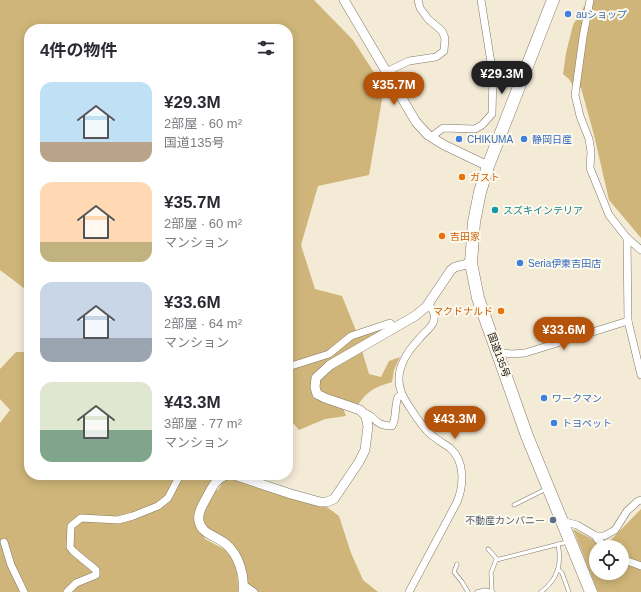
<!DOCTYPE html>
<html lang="ja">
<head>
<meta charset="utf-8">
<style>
  :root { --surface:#fff; --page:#f2f2f3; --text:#2b2b33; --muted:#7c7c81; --accent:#b45309 }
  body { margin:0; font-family:Helvetica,"Noto Sans JP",sans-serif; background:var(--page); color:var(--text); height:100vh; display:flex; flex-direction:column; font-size:15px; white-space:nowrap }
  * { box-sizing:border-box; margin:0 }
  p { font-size:13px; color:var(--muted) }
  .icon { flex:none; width:22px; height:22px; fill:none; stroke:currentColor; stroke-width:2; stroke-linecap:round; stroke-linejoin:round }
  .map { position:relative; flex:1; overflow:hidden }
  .panel { position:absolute; left:24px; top:24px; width:269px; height:456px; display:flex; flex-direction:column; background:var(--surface); border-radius:16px; box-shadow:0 2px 10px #0003 }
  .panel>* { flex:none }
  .tools { position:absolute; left:589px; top:540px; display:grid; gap:8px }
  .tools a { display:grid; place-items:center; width:40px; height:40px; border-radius:50%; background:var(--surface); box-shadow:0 2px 10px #0003; font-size:20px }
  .price { position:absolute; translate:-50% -34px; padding:0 9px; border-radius:14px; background:var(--accent); color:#fff; font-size:13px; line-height:26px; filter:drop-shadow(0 1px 2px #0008) }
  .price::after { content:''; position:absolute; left:50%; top:24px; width:12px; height:9px; margin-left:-6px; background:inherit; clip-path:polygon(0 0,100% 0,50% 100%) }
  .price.on { background:#222; color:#fff }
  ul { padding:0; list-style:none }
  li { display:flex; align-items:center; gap:12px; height:100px; padding:0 16px }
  li span { display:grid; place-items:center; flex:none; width:112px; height:80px; border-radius:12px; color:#555 }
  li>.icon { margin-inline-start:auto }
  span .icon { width:48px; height:48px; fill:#fffc; stroke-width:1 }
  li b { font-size:17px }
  h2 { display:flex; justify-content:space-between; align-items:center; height:48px; padding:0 16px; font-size:17px }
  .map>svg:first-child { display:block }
</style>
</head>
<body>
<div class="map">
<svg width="641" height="592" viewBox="0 0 641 592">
  <rect width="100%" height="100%" fill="#f4ebd7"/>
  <g fill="#cfb579" fill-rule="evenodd">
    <path d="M0,0H314L353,40L384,88L369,175L318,186L301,245L315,289L342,296L357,333L375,328L382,330L360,344L369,374L381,377L389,361L400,357L394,370L392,382C376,387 368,390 358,405L343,408L346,416L325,419L299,430L293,423L288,420V29H29V292L0,270Z"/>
    <path d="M588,0H641V238L609,200L594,135L581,88L575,89L569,79L563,74L566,53L573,25Z"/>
    <path d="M16,352H29V475H212L214,485L209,493L218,490L227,475H229L320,502L339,516L351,553L363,580L378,592H252L244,585L237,551L205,532L196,517L205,539L235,555L239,592H0V423L10,410L0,399V369Z"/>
    <path d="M641,509V592H598L573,529L605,546ZM596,547H622V573H596Z"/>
  </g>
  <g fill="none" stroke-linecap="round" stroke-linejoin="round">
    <defs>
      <g id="lane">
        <path d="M514,505L546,489"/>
        <path d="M488,549L497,559"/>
        <path d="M457,564L454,572L462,582L468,592"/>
        <path d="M558,569L562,573L569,592"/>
        <path d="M477,592L485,590L493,592"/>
        <path d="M492,592L491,573L496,560L567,542"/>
        <path d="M541,592C558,579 562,564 558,544"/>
      </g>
      <g id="street">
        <path d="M590,0L583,37L575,95L580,116L589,139L591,152L590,168L609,215L627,238L641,250"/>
        <path d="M386,72L409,61L436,57L444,51L445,38L442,31L428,19L420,8L418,0"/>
        <path d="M431,137L443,128L475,129L482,125L492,114L493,75L481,0"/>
        <path d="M627,238L628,321L641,375"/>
        <path d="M498,352L512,354L525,353L628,321"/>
        <path d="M288,367L329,354L351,336L390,323L394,328"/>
        <path d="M363,413C376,414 372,426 392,426C397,418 394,407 398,397L402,395"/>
        <path d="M562,521L577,525L596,536H604L615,530L627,511L638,501L641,500"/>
        <path d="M596,536L597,539L606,547"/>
        <path d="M4,542L11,565L24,592"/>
        <path d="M622,559L641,566"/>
        <path d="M244,585L254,592"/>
        <path d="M67,592L76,583L96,575V570L73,551L70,547L71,526L81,518L118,520L133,516L158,506L168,498L180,475"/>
        <path d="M409,592L457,502C464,485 465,461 450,448C443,443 434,438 428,432C422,426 403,399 401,391C394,372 406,353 419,339C423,334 430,329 433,323C436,316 433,309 428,304"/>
      </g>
      <g id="secondary">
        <path d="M344,0L416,122L428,135L444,145L488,166"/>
        <path d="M226,475C216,479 213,486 208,495C204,503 197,512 199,521C201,534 217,536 226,544C239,555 245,576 243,592"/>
        <path d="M234,475L291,494L320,502H327L334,499L359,462L365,450L368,426L366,416L360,410L325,398L317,394L315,387L316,378L330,365L415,316L426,307L451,270L455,267L471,263"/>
      </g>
      <path id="highway" d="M553,0L488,166L480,192L474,222L471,263L478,298L527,436L591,592"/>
    </defs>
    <use href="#lane" stroke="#807867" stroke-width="4.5"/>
    <use href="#street" stroke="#807867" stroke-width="8"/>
    <use href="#secondary" stroke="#807867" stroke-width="10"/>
    <use href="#highway" stroke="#807867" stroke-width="13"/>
    <use href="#lane" stroke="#fff" stroke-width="3.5"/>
    <use href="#street" stroke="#fff" stroke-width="7"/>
    <use href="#secondary" stroke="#fff" stroke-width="9"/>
    <use href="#highway" stroke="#fff" stroke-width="12"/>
  </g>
  <g fill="#3f7fe0" stroke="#fef9ed" stroke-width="1.5">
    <circle cx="568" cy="14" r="4"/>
    <circle cx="459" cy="139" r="4"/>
    <circle cx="524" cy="139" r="4"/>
    <circle cx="520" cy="263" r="4"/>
    <circle cx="544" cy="398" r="4"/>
    <circle cx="554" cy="423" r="4"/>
  </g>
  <g fill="#e8710a" stroke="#fef9ed" stroke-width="1.5">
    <circle cx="462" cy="177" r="4"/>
    <circle cx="442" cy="236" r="4"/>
    <circle cx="501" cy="311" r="4"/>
  </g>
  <circle fill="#0f9aa8" stroke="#fef9ed" stroke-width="1.5" cx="495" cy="210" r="4"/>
  <circle fill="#5c6f8a" stroke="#fef9ed" stroke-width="1.5" cx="553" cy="520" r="4"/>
  <g text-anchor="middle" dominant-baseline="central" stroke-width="4" stroke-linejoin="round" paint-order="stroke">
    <g font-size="10" fill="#366cbe" stroke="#fef9ed" text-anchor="start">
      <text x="576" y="14">auショップ</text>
      <text x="467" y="139">CHIKUMA</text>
      <text x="532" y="139">静岡日産</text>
      <text x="528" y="263">Seria伊東吉田店</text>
      <text x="552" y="398">ワークマン</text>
      <text x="562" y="423">トヨペット</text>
    </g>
    <g font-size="10" fill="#c56008" stroke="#fef9ed" text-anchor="start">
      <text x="470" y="177">ガスト</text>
      <text x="450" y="236">吉田家</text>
      <text x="493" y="311" text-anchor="end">マクドナルド</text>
    </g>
    <g font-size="10" fill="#0d838f" stroke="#fef9ed" text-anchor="start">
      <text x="503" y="210">スズキインテリア</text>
    </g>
    <g font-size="10" fill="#1a1610" stroke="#fef9ed">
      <text transform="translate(499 355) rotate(70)">国道135号</text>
    </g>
    <g font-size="10" fill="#4e5e75" stroke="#fef9ed" text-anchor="end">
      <text x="545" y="520">不動産カンパニー</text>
    </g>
  </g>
</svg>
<div class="tools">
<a><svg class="icon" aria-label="locate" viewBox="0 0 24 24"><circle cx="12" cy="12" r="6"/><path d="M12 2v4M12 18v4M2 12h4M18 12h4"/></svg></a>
</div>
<b class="price on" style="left:502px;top:95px">¥29.3M</b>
<b class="price" style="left:394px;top:106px">¥35.7M</b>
<b class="price" style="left:564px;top:351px">¥33.6M</b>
<b class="price" style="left:455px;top:440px">¥43.3M</b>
<section class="panel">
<h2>4件の物件<svg class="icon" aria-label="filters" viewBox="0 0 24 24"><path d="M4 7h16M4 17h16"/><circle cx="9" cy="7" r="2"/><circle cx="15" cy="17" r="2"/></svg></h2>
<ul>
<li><span style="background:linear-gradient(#bfe0f5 75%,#b9a48a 0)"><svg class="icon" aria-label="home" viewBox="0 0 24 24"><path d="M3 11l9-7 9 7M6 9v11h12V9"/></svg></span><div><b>¥29.3M</b><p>2部屋 · 60 m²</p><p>国道135号</p></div></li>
<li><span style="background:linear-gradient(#ffd9b3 75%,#c2b280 0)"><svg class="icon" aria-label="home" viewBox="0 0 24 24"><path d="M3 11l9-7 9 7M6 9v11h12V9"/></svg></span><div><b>¥35.7M</b><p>2部屋 · 60 m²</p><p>マンション</p></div></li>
<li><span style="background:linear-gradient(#c9d6e8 70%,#9aa5b1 0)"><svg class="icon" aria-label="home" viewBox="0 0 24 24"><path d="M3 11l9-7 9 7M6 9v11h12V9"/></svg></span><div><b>¥33.6M</b><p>2部屋 · 64 m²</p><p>マンション</p></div></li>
<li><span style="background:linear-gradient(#dfe7d0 60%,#7fa58c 0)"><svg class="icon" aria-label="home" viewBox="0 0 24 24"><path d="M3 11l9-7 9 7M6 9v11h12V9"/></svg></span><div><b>¥43.3M</b><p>3部屋 · 77 m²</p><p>マンション</p></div></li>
</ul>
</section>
</div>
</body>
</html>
